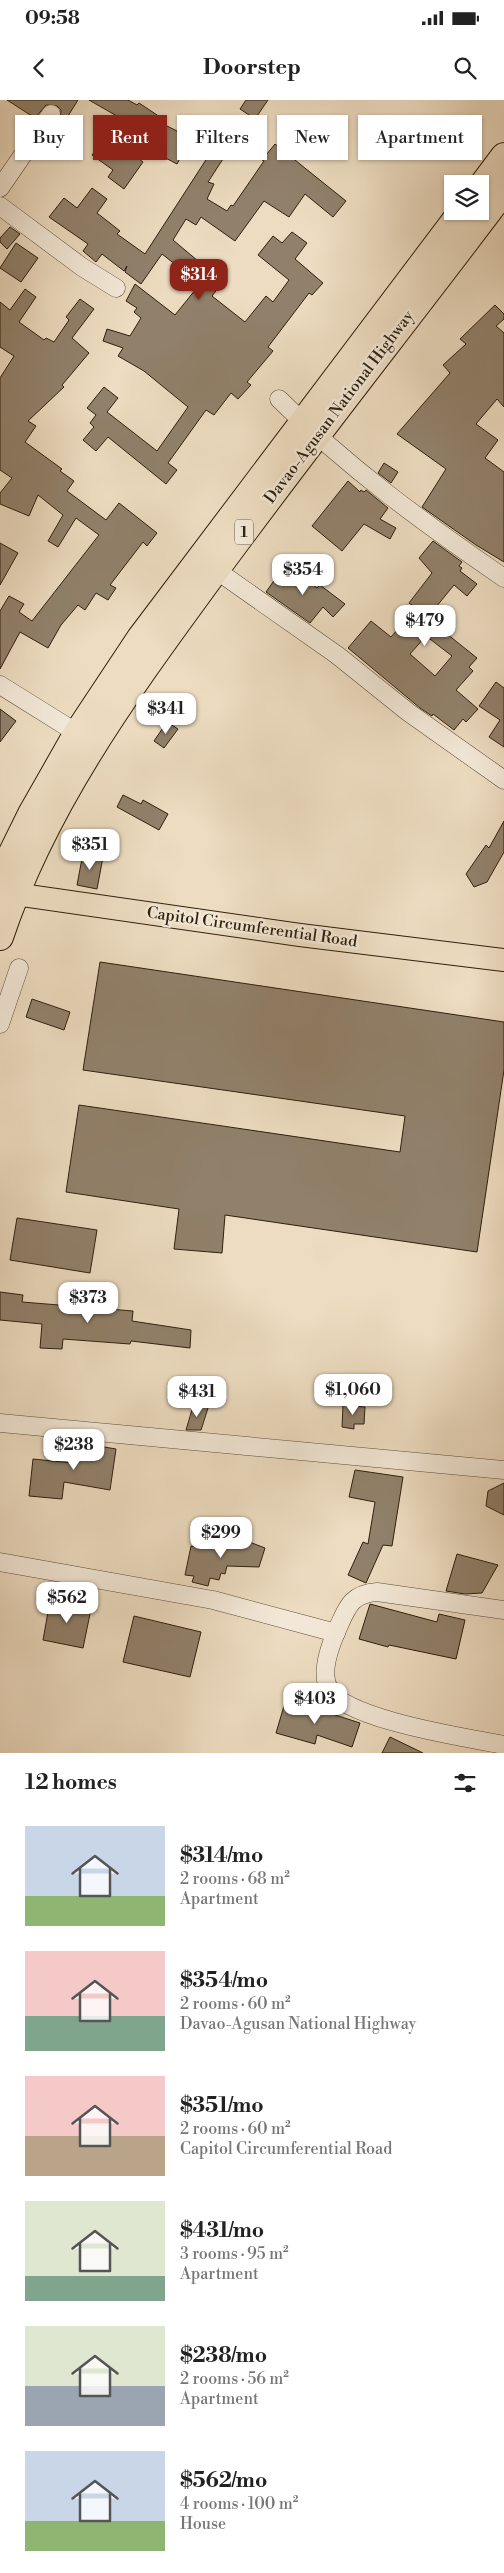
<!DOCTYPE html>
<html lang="en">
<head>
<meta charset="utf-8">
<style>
  :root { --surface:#fff; --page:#f6f6f6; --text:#222; --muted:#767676; --accent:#8f2418 }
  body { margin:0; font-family:"Libre Bodoni",serif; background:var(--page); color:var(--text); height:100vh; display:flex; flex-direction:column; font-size:19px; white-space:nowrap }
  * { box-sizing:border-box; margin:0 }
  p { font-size:16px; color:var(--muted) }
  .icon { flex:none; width:28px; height:28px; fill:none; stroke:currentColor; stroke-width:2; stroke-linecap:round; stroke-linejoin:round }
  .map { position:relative; height:1653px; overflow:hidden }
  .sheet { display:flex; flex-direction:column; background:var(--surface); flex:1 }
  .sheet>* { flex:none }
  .banner { position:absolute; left:15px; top:15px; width:475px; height:45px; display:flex; gap:10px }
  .buttons { position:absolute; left:444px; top:75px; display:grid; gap:10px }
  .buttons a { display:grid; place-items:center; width:45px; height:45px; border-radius:0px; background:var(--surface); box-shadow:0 1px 4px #0004; font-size:25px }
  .price { position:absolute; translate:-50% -42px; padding:0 11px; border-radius:10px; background:#fff; color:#222; font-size:16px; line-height:32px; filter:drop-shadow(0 1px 2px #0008) }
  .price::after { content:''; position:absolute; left:50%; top:30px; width:15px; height:11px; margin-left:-8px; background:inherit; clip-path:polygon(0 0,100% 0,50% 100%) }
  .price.active { background:var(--accent); color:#fff }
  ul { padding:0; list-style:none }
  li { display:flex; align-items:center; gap:15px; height:125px; padding:0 25px }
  li span { display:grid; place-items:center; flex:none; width:140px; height:100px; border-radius:0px; color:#555 }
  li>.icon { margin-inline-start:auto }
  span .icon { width:60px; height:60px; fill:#fffc; stroke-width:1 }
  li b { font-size:21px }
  h2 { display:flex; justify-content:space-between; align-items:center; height:60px; padding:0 25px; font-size:21px }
  .pill { padding:0 18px; border-radius:0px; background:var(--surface); box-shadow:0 1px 4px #0004; font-size:18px; line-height:45px }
  .pill.active { background:var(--accent); color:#fff }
  .status { display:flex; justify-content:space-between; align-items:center; height:35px; padding:0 25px; background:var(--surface); direction:ltr }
  .status svg { height:14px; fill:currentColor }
  header { display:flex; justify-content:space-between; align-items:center; height:65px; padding:0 25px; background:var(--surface); font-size:22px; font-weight:800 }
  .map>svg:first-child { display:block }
</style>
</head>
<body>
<div class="status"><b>09:58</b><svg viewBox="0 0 49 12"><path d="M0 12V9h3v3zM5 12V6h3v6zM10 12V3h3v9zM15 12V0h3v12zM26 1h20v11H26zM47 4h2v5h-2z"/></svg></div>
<header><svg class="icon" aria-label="back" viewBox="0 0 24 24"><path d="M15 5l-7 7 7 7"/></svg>Doorstep<svg class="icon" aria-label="search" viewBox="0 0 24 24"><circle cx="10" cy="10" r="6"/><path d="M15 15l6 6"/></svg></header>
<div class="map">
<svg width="504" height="1653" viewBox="0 0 504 1653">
  <rect width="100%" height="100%" fill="#eddcc1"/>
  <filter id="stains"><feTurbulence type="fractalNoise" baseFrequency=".004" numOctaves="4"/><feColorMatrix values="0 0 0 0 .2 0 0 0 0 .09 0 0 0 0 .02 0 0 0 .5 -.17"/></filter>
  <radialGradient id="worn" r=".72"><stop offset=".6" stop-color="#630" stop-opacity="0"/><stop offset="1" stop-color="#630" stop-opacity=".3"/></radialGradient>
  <g fill="#91816b" stroke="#2e1f0d" fill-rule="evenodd">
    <path d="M7,0H78L63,24L78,33L62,56L44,43L60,20L61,10L57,6L46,5L35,18Z"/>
    <path d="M89,0H128L137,5L139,3L160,17L157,21L191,38L177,64L156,53L162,42Z"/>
    <path d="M246,0H268L255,19L240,9Z"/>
    <path d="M107,36L143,62L124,89L108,77L113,70L92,55Z"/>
    <path d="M275,44L346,101L333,117L305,94L289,117L264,101L235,141L201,117L196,125L186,119L173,140L223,182L212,196L245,222L266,196L273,202L289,180L258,155L273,136L282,143L292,132L307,143L295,159L323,183L312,195L309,193L268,247L273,251L247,282L251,285L238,299L231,293L214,315L206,310L168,363L177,370L166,384L108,337L96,351L83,340L94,327L90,323L96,315L87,308L104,287L118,298L107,312L157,351L188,307L144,271L118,256L123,248L103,241L107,229L130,236L141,218L134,212L137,208L126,201L135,184L175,215L200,184L162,154L141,184L125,172L127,166L124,171L102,154L96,162L83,151L88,144L49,117L64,98L77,108L92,88L107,99L97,113L120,131L117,134L145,154L211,52L223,59L208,82L214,84L207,99L227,111L231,105L233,106L264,61L262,60Z"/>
    <path d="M10,127L20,134L7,149L0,142V138Z"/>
    <path d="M16,143L38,158L21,182L0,168Z"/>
    <path d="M25,189L36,197L19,222L44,240L46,238L54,242L69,220L66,217L80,199L94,209L72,238L89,253L62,285L64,287L28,321L36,326L25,342L62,369L60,371L74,381L67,391L106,420L119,403L157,433L147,446L143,442L110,485L116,488L108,500L96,493L85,510L78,505L61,525L48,548L20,532L0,569V511L9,496L24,504L19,512L32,521L99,435L76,418L58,447L48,441L63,415L38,395L29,416L0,404V393L12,378L0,370V278L14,256L0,247V202L10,210Z"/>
    <path d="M495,205L504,214V219L496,226L504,233V307L497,299L476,324L498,340L485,358L504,372V462L476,445L422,407L446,369L397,334L450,273L443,265L466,244L460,239Z"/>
    <path d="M384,363L398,372L391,383L378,373Z"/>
    <path d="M348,381L360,392L361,390L364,392L366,390L388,408L380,419L396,428L390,439L364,424L342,451L312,426Z"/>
    <path d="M433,441L462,462L459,466L462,468L460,471L477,484L467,496L454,485L427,518L477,558L469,567L473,571L456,590L478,609L466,622L463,619L454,630L433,614L432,616L420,608L348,548L371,521L391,537L416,508L409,503L432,473L419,458ZM426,536L452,556L435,576L410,554Z"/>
    <path d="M0,443L18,453L0,485Z"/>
    <path d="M285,465L317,488L320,485L345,504L333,517L323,507L310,523L266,492Z"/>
    <path d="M496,582L504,588V647L489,637L500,620L479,606Z"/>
    <path d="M0,609L16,621L0,642Z"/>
    <path d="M167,622L178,629L164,648L154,641Z"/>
    <path d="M123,695L141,704L143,700L168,714L159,730L117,707Z"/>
    <path d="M504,721V752L487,782L474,787L466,774L486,745L489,748Z"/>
    <path d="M83,753L103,757L97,789L77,785Z"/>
    <path d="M100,862L504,922V970L477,1152L225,1115L222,1153L174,1149L179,1109L66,1092L79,1005L400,1052L405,1016L83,970Z"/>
    <path d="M32,899L70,912L64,930L26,917Z"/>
    <path d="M17,1118L97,1130L90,1173L10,1160Z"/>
    <path d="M0,1192L23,1195L22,1202L133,1211L132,1221L191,1230L190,1248L131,1241L130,1244L63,1239L62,1249L40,1248L42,1224L0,1220Z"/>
    <path d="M194,1303L208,1308L201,1330H186Z"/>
    <path d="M343,1305L365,1307L364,1324H354V1329L342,1327Z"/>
    <path d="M75,1342L116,1349L110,1390L64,1382L62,1399L29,1396L33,1359L72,1363Z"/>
    <path d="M355,1370L403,1377L392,1446L383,1445L366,1483L348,1475L363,1442L368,1444L375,1402L349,1397Z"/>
    <path d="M504,1383V1415L486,1406L488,1391Z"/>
    <path d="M202,1438L208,1444L239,1438L265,1448L259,1467L227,1466L225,1474L221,1473L219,1480L210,1478L208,1486L192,1482L194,1476L185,1475L191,1446L200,1448Z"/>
    <path d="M457,1454L498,1465L482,1493L465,1494L446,1491Z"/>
    <path d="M50,1501L91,1509L83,1548L43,1540Z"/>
    <path d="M370,1504L437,1522L439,1514L465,1520L456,1559L389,1545L388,1547L359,1539Z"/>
    <path d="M134,1516L201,1532L190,1577L123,1562Z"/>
    <path d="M286,1599L360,1623L352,1647L317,1635L315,1644L276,1633Z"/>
    <path d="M390,1637L423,1653H382Z"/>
  </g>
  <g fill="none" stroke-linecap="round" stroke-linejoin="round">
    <defs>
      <g id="minor">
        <path d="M0,88L51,14"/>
        <path d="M0,106L82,167L116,188"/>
        <path d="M279,299C347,367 424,423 504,478"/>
        <path d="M216,470L337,555L408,612L504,680"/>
        <path d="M0,585L77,633"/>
        <path d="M0,924L19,868"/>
        <path d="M0,1323L504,1370"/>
        <path d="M0,1462L213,1500L336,1533"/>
        <path d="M504,1510L377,1492C350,1494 347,1508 337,1530C330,1546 320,1573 329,1589C346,1620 469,1638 504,1645"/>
      </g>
      <path id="major" d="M0,792L300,835L504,860"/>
      <g id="highway">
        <path d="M480,88L504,56"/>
        <path d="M0,777L31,714L77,633L140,538L462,111"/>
        <path d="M0,837C43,708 123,597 202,489C300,354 404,224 504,91"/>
      </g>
    </defs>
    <use href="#minor" stroke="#5e4e3a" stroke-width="19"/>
    <use href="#major" stroke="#2e1f0d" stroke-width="24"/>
    <use href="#highway" stroke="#2e1f0d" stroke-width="28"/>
    <use href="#minor" stroke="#f3e8d7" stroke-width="18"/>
    <use href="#major" stroke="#eddcc1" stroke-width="22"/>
    <use href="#highway" stroke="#eddcc1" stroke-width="26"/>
  </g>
  <g text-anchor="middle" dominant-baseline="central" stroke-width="5" stroke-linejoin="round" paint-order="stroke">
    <rect fill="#f3e8d7" stroke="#695b4a" stroke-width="1" x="235" y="419.5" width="18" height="25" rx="4"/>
    <g font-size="15" font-weight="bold" fill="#2e1f0d">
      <text x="244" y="432">1</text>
    </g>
    <g font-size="16" fill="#2e1f0d" stroke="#f3e8d7">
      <text transform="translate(339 307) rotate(-53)">Davao-Agusan National Highway</text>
      <text transform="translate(252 827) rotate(8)">Capitol Circumferential Road</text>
    </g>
  </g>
  <rect width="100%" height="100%" filter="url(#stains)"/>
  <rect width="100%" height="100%" fill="url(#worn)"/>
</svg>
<div class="buttons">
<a><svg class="icon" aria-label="layers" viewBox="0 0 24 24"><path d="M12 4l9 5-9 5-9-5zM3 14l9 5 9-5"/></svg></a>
</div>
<b class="price active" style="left:199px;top:201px">$314</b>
<b class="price" style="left:303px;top:496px">$354</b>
<b class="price" style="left:425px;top:547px">$479</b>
<b class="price" style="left:166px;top:635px">$341</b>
<b class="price" style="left:90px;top:771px">$351</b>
<b class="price" style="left:88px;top:1224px">$373</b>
<b class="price" style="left:353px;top:1316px">$1,060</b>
<b class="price" style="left:197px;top:1318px">$431</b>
<b class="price" style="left:74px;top:1371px">$238</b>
<b class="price" style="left:221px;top:1459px">$299</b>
<b class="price" style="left:67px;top:1524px">$562</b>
<b class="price" style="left:315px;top:1625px">$403</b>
<div class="banner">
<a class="pill">Buy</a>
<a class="pill active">Rent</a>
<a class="pill">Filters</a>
<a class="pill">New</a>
<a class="pill">Apartment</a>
</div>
</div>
<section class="sheet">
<h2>12 homes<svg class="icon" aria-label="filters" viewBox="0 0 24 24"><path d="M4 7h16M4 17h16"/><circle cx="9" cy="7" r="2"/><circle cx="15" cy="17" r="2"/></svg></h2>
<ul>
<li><span style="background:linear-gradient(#c9d6e8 70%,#8fb573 0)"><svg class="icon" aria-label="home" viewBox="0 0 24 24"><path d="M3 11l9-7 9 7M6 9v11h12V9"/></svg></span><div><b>$314/mo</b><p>2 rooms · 68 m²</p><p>Apartment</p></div></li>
<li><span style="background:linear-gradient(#f6c9c9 65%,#7fa58c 0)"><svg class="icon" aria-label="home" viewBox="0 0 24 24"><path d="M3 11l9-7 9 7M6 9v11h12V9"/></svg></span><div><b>$354/mo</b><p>2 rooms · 60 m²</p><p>Davao-Agusan National Highway</p></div></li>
<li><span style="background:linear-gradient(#f6c9c9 60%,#b9a48a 0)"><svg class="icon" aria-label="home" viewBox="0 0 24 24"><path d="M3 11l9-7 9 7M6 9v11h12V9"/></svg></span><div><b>$351/mo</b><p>2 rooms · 60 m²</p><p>Capitol Circumferential Road</p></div></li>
<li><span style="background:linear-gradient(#dfe7d0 75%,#7fa58c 0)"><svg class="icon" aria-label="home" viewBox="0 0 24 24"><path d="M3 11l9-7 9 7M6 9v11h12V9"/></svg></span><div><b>$431/mo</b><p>3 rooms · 95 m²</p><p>Apartment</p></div></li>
<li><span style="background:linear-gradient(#dfe7d0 60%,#9aa5b1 0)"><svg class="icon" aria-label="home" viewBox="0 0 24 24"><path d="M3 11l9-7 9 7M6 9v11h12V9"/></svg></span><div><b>$238/mo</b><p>2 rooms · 56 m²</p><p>Apartment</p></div></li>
<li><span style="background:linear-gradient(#c9d6e8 70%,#8fb573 0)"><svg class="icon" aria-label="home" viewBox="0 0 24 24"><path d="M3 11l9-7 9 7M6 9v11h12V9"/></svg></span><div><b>$562/mo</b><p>4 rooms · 100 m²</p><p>House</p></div></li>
</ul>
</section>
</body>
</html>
